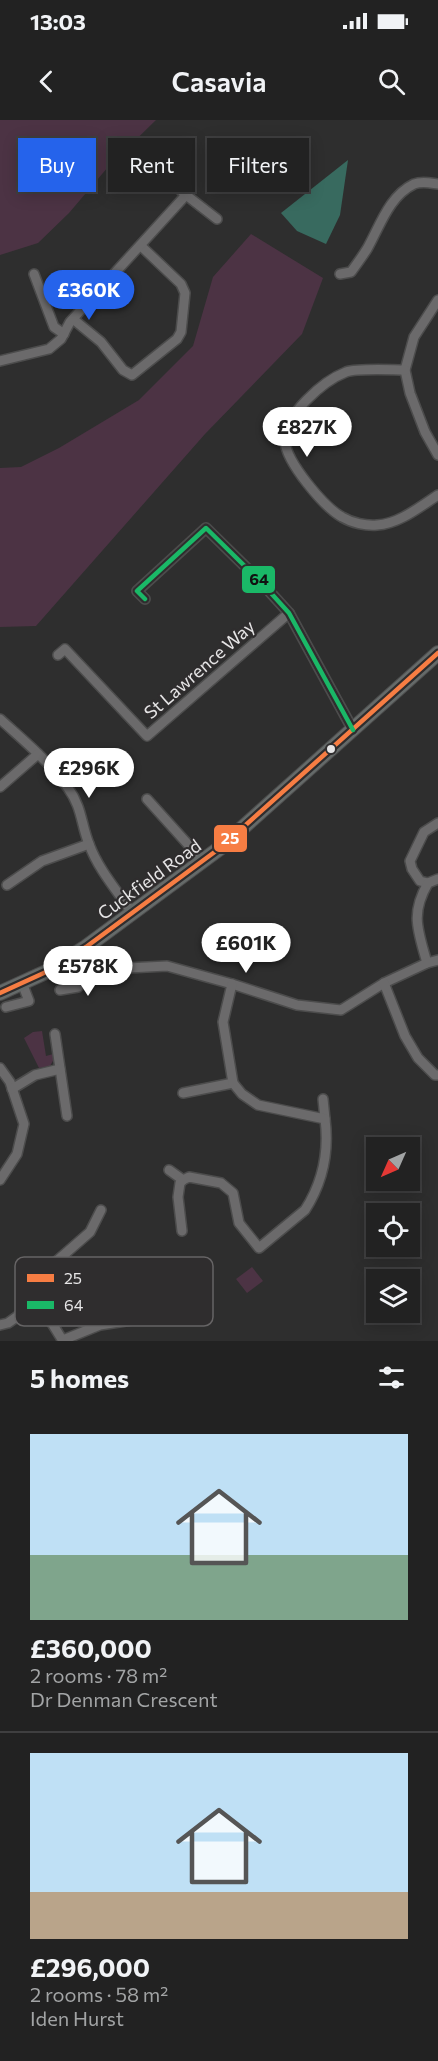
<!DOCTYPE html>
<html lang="en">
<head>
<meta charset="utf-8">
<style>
  :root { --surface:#222; --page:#2a2a2a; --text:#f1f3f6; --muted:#a2a4a5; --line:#3f3f40; --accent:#2563eb }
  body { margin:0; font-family:Commissioner,sans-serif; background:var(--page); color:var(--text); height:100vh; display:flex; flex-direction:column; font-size:22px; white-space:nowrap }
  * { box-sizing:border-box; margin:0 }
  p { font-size:20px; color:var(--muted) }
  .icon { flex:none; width:33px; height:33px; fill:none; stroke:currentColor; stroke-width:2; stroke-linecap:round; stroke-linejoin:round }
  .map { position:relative; height:1221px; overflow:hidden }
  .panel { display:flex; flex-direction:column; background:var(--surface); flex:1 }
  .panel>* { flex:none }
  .top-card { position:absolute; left:18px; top:18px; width:402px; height:54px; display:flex; gap:12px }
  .needle { width:39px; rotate:225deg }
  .controls { position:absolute; left:366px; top:1017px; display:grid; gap:12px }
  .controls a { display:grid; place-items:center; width:54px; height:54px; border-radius:0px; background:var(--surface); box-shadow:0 3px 15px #0003,0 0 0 2px var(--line); font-size:30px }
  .price { position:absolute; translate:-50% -51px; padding:0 14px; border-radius:21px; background:#fff; color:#222; font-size:20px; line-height:39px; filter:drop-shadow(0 2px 3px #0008) }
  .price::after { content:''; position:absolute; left:50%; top:36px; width:18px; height:14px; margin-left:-9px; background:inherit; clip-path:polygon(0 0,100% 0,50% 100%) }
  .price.on { background:var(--accent); color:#fff }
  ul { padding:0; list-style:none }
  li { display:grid; align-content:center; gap:12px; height:318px; padding:0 30px }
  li+li { border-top:2px solid var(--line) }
  li span { display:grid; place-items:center; height:186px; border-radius:0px; color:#555 }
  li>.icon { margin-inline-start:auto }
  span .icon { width:108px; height:108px; fill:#fffc; stroke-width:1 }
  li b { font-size:26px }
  h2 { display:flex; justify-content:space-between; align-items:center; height:72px; padding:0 30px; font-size:26px }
  .pill { padding:0 21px; border-radius:0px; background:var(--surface); box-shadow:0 3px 15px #0003,0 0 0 2px var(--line); font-size:21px; line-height:54px }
  .pill.on { background:var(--accent); color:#fff }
  .status { display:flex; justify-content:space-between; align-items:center; height:42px; padding:0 30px; background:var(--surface); direction:ltr }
  .status svg { height:16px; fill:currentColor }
  header { display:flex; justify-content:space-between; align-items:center; height:78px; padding:0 30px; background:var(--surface); font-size:27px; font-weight:600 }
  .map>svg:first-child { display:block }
</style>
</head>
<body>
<div class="status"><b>13:03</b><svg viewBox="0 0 49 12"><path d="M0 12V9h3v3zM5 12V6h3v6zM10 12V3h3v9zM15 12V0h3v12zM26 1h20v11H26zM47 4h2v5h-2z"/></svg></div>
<header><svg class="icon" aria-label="back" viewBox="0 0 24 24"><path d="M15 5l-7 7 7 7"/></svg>Casavia<svg class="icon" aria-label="search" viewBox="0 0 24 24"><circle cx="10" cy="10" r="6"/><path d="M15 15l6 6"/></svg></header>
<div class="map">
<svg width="438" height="1221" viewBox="0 0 438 1221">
  <rect width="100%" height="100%" fill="#2e2e2e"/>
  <g fill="#4c3344">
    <path d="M0,0H156L108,47L69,93L38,123L0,135Z"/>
    <path d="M251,114L323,158L302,214L205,314L36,506L0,507V348L21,347L59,328L139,280L193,226L213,157Z"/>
    <path d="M42,911L46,936L53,934L54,939L50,946L39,948L24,918L33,912Z"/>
    <path d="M252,1147L263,1161L247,1173L236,1159Z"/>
  </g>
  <path fill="#386a5f" d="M348,40L340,95L326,124L297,111L281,93Z"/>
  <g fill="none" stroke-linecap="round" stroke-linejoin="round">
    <defs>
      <g id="street">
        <path d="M155,47L186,75L217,99"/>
        <path d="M34,154L54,207L64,214"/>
        <path d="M340,154L351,152C356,145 362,137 367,129C380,106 389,76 414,64C422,61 430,63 438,64"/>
        <path d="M438,180L414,217L405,250L410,273L425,312L438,335"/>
        <path d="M73,199L101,222L123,250L132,255L177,219L181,212L185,173L181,164L141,126"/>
        <path d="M0,241L49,229L61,219L70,202L186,75"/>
        <path d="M405,250C391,250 358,248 346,252C323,261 284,295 285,321C286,342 324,387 342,397C352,403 366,406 377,405C399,404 421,386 438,375"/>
        <path d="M145,479L137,471L206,408L260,461L289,493L353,610"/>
        <path d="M58,535L65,529L147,616L289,493"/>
        <path d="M0,599C23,620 50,642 68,668C82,687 81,704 89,724C98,749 118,772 133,794"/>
        <path d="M0,667L38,634"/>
        <path d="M147,679L203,741"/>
        <path d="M428,763L420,761L412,749L410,741L424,712L438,703"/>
        <path d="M7,765L42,741L89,724"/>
        <path d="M427,843C418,810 410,794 428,763L438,759"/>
        <path d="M48,852L167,846L232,864L297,885L341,890L384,863L427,843L438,840"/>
        <path d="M384,863L405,916L418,938L435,955H438"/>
        <path d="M60,870L78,867L77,852"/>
        <path d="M6,887L29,881L22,863"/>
        <path d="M55,914L67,996"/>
        <path d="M0,948L10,962L24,1004L17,1034L0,1060"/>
        <path d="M12,969L35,955L60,949"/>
        <path d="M183,973L233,963"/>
        <path d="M323,979L325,999"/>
        <path d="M169,1050L183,1060"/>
        <path d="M182,1111L178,1077L180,1063L183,1060L189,1057L221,1063L233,1073L239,1103L259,1128L305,1090C323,1062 329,1030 325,999L258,985L242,974L233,963L223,902L232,864"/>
        <path d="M37,1179L63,1221"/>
        <path d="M0,1205L8,1203L25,1191L37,1179L51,1146L90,1112L101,1090"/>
        <path d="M63,1220L100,1205L138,1199"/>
      </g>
      <path id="secondary" d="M0,873L46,852L86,827L220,728L438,533"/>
    </defs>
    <use href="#street" stroke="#4c4c4c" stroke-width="12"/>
    <use href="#secondary" stroke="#4c4c4c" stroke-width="16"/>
    <use href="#street" stroke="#6b6a6b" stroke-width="9"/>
    <use href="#secondary" stroke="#656a69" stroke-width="14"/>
    <defs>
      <path id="bus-1" d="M0,873L46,852L86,827L220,728L438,533"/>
      <path id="bus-2" d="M145,479L137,471L206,408L260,461L289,493L353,610"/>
    </defs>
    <use href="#bus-1" stroke="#2f2d2e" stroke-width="9"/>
    <use href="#bus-2" stroke="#2f2d2e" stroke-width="9"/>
    <use href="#bus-1" stroke="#f77d43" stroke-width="4.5"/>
    <use href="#bus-2" stroke="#1ab867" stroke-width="4.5"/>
  </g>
  <circle fill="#e6e5e6" stroke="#2f2d2e" stroke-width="2" cx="331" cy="629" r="5"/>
  <g text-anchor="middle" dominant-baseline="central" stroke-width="4.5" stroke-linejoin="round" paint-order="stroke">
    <g font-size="18" fill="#e6e5e6" stroke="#2f2d2e">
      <text transform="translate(199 549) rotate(-41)">St Lawrence Way</text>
      <text transform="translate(149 759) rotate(-36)">Cuckfield Road</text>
    </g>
  </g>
  <rect x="15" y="1137" width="198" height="69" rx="9" fill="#2f2d2e" stroke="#666465" stroke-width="1.5"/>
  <rect x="27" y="1154" width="27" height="8" fill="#f77d43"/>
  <rect x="27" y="1181" width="27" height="8" fill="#1ab867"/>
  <g font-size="16" fill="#e6e5e6">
    <text x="64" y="1164">25</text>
    <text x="64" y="1191">64</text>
  </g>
  <g stroke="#2f2d2e" stroke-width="2">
    <rect x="241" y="445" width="35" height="29" rx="6" fill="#1ab867"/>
    <rect x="213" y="704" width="35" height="29" rx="6" fill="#f77d43"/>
  </g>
  <g font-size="16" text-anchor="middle" font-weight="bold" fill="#fff">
    <text x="230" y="724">25</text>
  </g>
  <g font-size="16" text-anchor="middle" font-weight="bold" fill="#111">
    <text x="259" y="465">64</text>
  </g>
</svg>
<div class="controls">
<a><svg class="needle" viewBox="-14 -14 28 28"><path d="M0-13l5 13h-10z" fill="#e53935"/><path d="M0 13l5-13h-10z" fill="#a2a4a5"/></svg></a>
<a><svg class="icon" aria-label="locate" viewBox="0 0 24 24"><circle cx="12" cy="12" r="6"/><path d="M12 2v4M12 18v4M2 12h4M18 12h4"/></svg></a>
<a><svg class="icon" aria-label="layers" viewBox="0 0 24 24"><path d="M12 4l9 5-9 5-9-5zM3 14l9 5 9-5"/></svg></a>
</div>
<b class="price on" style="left:89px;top:201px">£360K</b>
<b class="price" style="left:307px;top:338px">£827K</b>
<b class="price" style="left:89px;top:679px">£296K</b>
<b class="price" style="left:246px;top:854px">£601K</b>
<b class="price" style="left:88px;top:877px">£578K</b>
<div class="top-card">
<a class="pill on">Buy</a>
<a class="pill">Rent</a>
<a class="pill">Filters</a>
</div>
</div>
<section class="panel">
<h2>5 homes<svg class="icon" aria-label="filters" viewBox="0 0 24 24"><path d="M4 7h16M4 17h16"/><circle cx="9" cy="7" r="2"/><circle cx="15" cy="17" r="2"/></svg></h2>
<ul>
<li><span style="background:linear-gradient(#bfe0f5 65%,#7fa58c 0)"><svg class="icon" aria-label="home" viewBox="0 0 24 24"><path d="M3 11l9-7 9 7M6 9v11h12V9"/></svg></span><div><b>£360,000</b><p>2 rooms · 78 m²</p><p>Dr Denman Crescent</p></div></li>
<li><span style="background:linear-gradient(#bfe0f5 75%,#b9a48a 0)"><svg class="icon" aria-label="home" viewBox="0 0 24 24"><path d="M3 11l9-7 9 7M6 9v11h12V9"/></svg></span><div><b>£296,000</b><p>2 rooms · 58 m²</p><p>Iden Hurst</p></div></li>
</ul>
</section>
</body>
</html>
